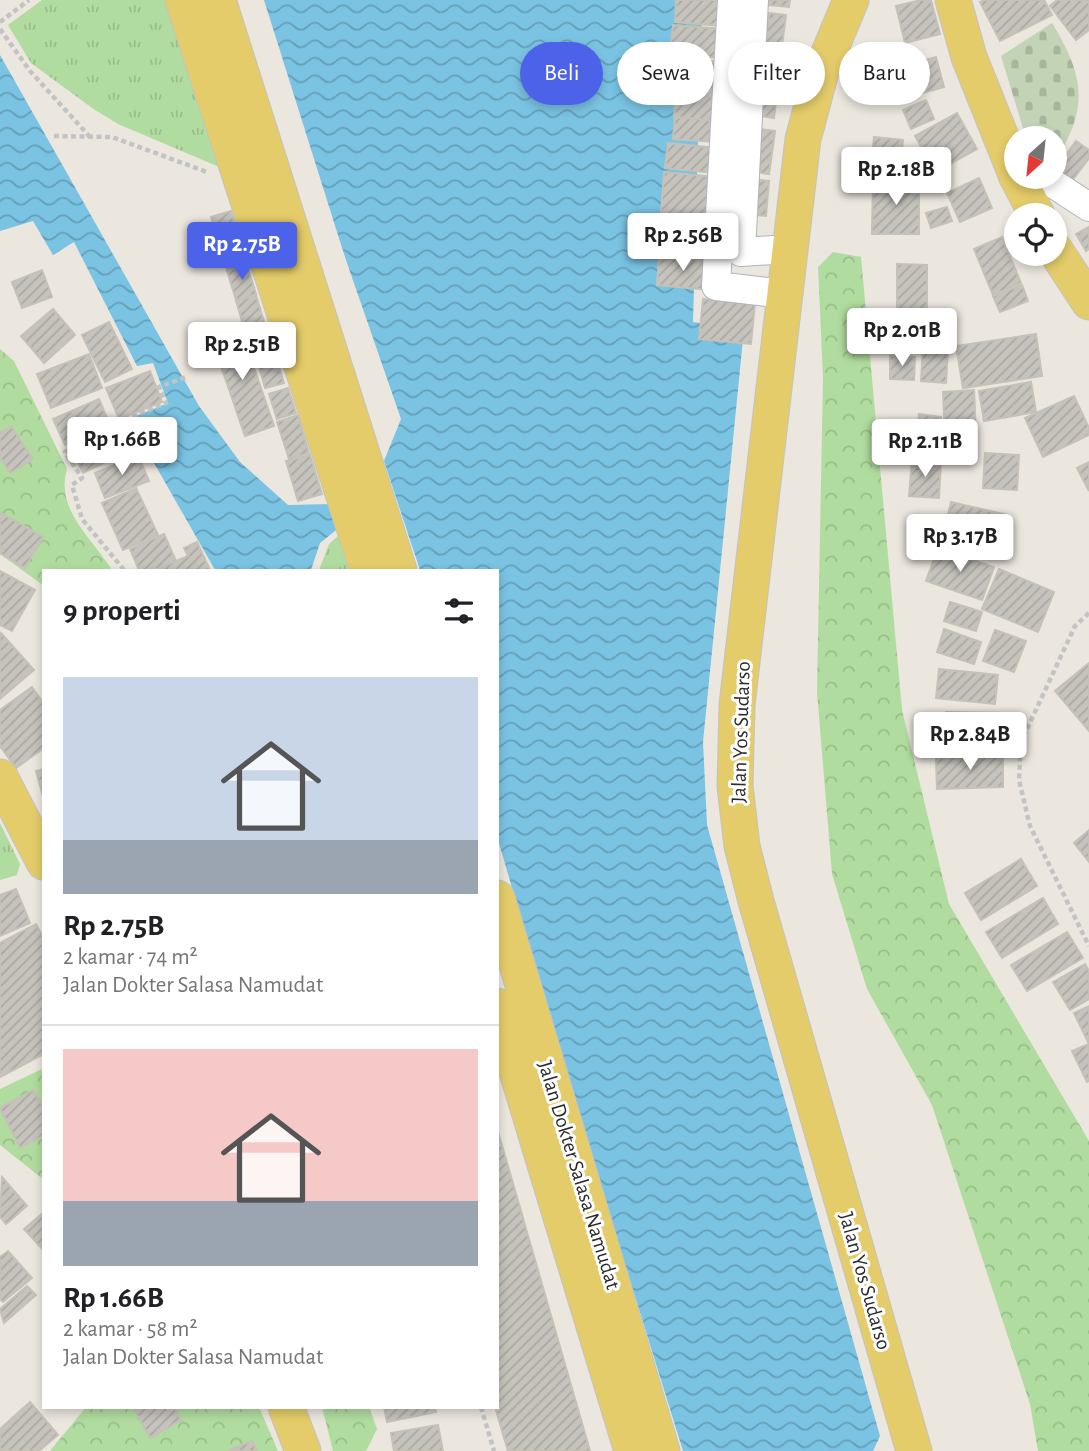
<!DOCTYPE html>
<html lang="id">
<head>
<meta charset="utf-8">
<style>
  :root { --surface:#fff; --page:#f6f6f6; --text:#202124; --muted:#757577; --line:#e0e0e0; --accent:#4c63e9 }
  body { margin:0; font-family:"Alegreya Sans",sans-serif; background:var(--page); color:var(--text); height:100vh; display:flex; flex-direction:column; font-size:26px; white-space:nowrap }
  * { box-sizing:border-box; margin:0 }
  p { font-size:23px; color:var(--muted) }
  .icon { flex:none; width:38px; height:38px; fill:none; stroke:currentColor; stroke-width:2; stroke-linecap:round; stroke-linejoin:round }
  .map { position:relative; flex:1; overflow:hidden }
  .details { position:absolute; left:42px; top:569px; width:457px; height:840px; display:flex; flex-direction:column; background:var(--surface); border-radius:0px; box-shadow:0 4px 10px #0003 }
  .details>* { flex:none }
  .top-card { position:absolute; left:520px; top:42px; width:464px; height:63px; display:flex; gap:14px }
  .needle { width:46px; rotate:207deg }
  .tools { position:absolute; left:1004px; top:126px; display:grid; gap:14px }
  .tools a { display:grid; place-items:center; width:63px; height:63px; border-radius:50%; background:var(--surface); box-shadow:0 4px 10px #0003; font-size:35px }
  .price { position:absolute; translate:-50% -60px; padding:0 16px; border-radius:7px; background:#fff; color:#222; font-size:23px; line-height:46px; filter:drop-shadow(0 2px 4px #0008) }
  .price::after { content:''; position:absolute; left:50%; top:42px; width:21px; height:16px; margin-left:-10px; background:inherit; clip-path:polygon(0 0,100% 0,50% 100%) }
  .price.current { background:var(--accent); color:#fff }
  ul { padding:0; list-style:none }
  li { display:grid; align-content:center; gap:14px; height:371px; padding:0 21px }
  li+li { border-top:2px solid var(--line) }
  li span { display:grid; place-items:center; height:217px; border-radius:0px; color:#555 }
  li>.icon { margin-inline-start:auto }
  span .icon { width:126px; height:126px; fill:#fffc; stroke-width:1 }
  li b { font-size:30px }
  h2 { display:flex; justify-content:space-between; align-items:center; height:84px; padding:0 21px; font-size:30px }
  .chip { padding:0 24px; border-radius:32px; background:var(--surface); box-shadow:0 4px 10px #0003; font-size:24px; line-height:63px }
  .chip.current { background:var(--accent); color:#fff }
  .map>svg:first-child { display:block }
</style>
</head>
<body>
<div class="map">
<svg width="1089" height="1451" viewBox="0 0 1089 1451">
  <defs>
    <pattern id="grass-tufts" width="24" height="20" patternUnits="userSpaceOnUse" patternTransform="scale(1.75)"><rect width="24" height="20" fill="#b1dc9f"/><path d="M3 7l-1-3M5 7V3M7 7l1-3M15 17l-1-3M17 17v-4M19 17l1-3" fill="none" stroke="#98bd89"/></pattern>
    <pattern id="forest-crowns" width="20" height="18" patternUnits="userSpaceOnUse" patternTransform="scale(1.75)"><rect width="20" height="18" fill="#b1dc9f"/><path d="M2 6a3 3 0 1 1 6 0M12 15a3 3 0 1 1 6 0" fill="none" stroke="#98bd89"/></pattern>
    <pattern id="cemetery-stones" width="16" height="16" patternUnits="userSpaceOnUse" patternTransform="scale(1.75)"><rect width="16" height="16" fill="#c3d3b6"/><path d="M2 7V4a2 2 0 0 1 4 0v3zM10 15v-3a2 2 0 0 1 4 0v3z" fill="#a8b59d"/></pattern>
    <pattern id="water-waves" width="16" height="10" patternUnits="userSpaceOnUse" patternTransform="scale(1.75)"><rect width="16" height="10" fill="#7ac3e3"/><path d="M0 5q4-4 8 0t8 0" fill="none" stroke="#649fb8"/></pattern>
    <pattern id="building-hatch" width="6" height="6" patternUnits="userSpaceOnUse" patternTransform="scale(1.75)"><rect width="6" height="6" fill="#c6c3bd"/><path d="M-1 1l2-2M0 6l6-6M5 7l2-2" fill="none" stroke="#aaa8a3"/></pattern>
  </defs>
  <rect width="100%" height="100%" fill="#ebe6de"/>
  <g fill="url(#grass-tufts)">
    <path d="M42,0H169L224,169L118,124L92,108L31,63L8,25Z"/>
    <path d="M345,530L358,570H319L329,544Z"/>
    <path d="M0,823L20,864L17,875L0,880Z"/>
  </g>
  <g fill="url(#forest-crowns)">
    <path d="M833,252L861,257L902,710L949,904L1089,1141V1451H1038L1030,1404L932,1105L867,989L832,874L817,692L823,378L818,267Z"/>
    <path d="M0,349L14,361L67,469C55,510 92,538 112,570H44V586L0,554Z"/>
    <path d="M44,1068V1180L0,1145V1089Z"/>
    <path d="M86,1407H259L278,1451H50Z"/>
    <path d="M322,1407H369L377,1429L366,1451H333Z"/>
  </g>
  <path fill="url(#cemetery-stones)" d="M1052,23C1085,77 1089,108 1055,161V138H1026L1001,56Z"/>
  <g fill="url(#water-waves)">
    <path d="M256,0H702L693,322L744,329L703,742L707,825L880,1436L873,1451H683L559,1051L497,836V570H420L384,461L401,419Z"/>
    <path d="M0,55L199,406L240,462L288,505L332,504L341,526L320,543L311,570H215L129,419L168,403L153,363L137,366L74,242L53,255L33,221L0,231Z"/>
  </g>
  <path fill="#ebe6de" d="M253,0H264L383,378L280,84Z"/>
  <g fill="url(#building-hatch)" stroke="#c6c1b7" stroke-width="2">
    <path d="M676,0H724L721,26L675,22Z"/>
    <path d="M760,0H790L789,7L759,4Z"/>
    <path d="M921,0H931L940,34L905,43L896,6Z"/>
    <path d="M985,0H1044L1052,15L1000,41L980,2Z"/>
    <path d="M1057,0H1089V30L1076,40L1050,6Z"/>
    <path d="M769,13L786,15L782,46L765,44Z"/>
    <path d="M673,25L724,29L722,58L670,54Z"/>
    <path d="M765,48L783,50L780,84L761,82Z"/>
    <path d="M936,57L944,87L904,98L895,69Z"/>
    <path d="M677,58L721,62L718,97L675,94Z"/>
    <path d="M756,82L778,85L774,118L752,115Z"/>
    <path d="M676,94L718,97L716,121L674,117Z"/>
    <path d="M926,100L934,119L911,129L903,110Z"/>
    <path d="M957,113L977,149L935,172L915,136Z"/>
    <path d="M675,117L716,121L715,142L673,139Z"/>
    <path d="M752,128L775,131L769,174L747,171Z"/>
    <path d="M874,137L903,140L899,178L870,175Z"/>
    <path d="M1076,141L1089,150V158L1072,181L1055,170Z"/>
    <path d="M668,143L716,148L714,173L665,168Z"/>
    <path d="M664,172L715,177L712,217L661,213Z"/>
    <path d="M979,178L992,208L960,222L947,193Z"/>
    <path d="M752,179L769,181L766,216L748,214Z"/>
    <path d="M873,179L919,180V234H872Z"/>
    <path d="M947,207L952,221L931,228L926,213Z"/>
    <path d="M231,211L239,236L218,242L211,217Z"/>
    <path d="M667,220L711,224L709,255L665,250Z"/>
    <path d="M1089,227V249L1086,251L1076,234Z"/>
    <path d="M238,237L247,264L227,270L219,243Z"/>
    <path d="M1002,237L1021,283L993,295L974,249Z"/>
    <path d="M659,256L710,261L708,290L657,285Z"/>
    <path d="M897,264L927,265V314H897Z"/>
    <path d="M247,265L256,294L236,300L227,271Z"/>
    <path d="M42,270L52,297L22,308L12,282Z"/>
    <path d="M1022,285L1028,301L1000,312L993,296Z"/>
    <path d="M256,295L265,325L245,331L236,301Z"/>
    <path d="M703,299L755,303L751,344L699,339Z"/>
    <path d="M53,309L75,335L44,363L21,336Z"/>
    <path d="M109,322L132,369L105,382L82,335Z"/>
    <path d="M265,326L274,354L254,360L246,332Z"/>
    <path d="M240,327L274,426L245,436L211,337Z"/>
    <path d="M1036,334L1042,376L963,388L956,346Z"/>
    <path d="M923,345L948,347L946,383L921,381Z"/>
    <path d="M89,354L102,388L51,408L37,374Z"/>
    <path d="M890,356L915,357L914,380L890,379Z"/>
    <path d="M276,357L284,383L265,388L258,363Z"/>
    <path d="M150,371L162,402L119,419L106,388Z"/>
    <path d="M1031,382L1036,412L984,421L979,391Z"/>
    <path d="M288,388L296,413L277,419L269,394Z"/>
    <path d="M974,390L976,433L945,435L943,392Z"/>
    <path d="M1074,396L1089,428V435L1043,457L1025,418Z"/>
    <path d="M99,399L110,425L65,445L53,419Z"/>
    <path d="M919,414L941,417L938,453L915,451Z"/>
    <path d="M298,415L309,453L289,459L277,422Z"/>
    <path d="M891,420L913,423L910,449L887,446Z"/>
    <path d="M11,426L33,459L10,473L0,457V433Z"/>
    <path d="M114,433L124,453L83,473L73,453Z"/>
    <path d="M985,453L1019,455L1017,490L983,488Z"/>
    <path d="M138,455L149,481L105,498L95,473Z"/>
    <path d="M310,455L322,494L298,501L286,461Z"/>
    <path d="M912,460L941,462L939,498L909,496Z"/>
    <path d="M1089,462V491L1077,468Z"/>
    <path d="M136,488L158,535L123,550L102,503Z"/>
    <path d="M951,502L1008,515L998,558L941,544Z"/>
    <path d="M0,512L43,537L25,568L0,553Z"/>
    <path d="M164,534L176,561L154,570H139L130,549Z"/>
    <path d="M197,542L210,570H155L188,556L184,548Z"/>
    <path d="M938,548L994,567L982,600L926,581Z"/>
    <path d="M999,569L1054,592L1038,632L982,609Z"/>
    <path d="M0,571L35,590L12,631L0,625Z"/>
    <path d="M950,602L982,612L976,631L944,621Z"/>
    <path d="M944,629L981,642L974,664L937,652Z"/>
    <path d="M995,630L1026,641L1014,672L983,661Z"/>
    <path d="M1,633L34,670L0,699V635Z"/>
    <path d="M1089,663V731L1055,691Z"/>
    <path d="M939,669L998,675L995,704L936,698Z"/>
    <path d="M32,687L44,704V748L16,768L0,746V710Z"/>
    <path d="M946,712L1008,713L1007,752L945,751Z"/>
    <path d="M1003,756V787L937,789L936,758Z"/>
    <path d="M44,769V800L36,771Z"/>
    <path d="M1089,830V862L1074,843Z"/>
    <path d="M1021,859L1037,886L981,920L965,893Z"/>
    <path d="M16,889L30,923L0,936V895Z"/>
    <path d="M1043,898L1058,924L1002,958L986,932Z"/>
    <path d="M36,924L44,939V1054L0,1077V943Z"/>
    <path d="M1067,932L1083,958L1027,991L1011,965Z"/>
    <path d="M1085,964L1089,971V999L1070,1010L1053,982Z"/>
    <path d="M1089,1006V1081L1087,1082L1072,1051L1089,1044L1074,1013Z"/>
    <path d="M33,1090L44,1108V1135L20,1148L0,1108Z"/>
    <path d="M497,1128L590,1451H508L495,1407Z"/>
    <path d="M2,1177L27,1206L6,1224L0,1217Z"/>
    <path d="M44,1212V1251L24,1229Z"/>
    <path d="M8,1251L32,1278L3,1302L0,1299V1257Z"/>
    <path d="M27,1286L36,1295L4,1323L0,1309Z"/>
    <path d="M30,1402L58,1435L39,1451H0V1429Z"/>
    <path d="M133,1407H174L181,1420L150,1438Z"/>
    <path d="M384,1407H435L436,1412L387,1422Z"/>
    <path d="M438,1425L443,1451H394L391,1433Z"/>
    <path d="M252,1441L257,1451H227Z"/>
  </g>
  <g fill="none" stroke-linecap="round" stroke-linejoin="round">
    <defs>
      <g id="minor">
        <path d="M732,0L716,286L785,294"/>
        <path d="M754,0L741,252L790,249"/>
        <path d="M1043,177L1089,207"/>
      </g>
      <g id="major">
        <path d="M183,0L368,570"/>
        <path d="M218,0L399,570"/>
        <path d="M851,0L821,72L803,139L737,705L735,786L742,846L756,901L914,1451"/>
        <path d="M953,0L969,57L1017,177"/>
        <path d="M1017,177L1037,215"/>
        <path d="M1055,250L1089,302"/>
        <path d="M0,777L44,862"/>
        <path d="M497,898L662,1451"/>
        <path d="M497,1006L632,1451"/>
        <path d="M286,1407L303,1451"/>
      </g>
    </defs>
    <use href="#minor" stroke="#b1b3bc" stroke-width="30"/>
    <use href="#major" stroke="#c3c3c3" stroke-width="37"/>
    <g stroke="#c3c3c3" stroke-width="4.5" stroke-dasharray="5 3.5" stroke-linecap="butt">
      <path d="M0,22L29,0"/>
      <path d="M0,29L30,71L90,137"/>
      <path d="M54,136L112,137L207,172"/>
      <path d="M124,570L82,519L72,485L82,478L65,452L118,422L166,403L159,387L186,377"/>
      <path d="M1089,613L1075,626L1021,742L1019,780L1030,826L1089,946"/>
      <path d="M481,1407L494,1451"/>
    </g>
    <use href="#minor" stroke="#fff" stroke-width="28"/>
    <use href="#major" stroke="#e4cc6a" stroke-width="35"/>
  </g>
  <g text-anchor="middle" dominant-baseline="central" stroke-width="6" stroke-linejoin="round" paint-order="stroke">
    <g font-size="21" fill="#2a2a2a" stroke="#fff">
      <text transform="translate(741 732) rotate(-88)">Jalan Yos Sudarso</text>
      <text transform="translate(579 1175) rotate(73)">Jalan Dokter Salasa Namudat</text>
      <text transform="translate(865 1281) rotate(74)">Jalan Yos Sudarso</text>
    </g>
  </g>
</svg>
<div class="tools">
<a><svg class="needle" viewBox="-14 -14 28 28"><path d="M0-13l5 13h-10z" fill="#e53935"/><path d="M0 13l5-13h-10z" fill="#757577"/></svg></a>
<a><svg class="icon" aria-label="locate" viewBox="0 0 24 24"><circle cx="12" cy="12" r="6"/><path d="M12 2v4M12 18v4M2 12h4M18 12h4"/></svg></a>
</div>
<b class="price" style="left:896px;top:207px">Rp 2.18B</b>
<b class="price" style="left:683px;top:273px">Rp 2.56B</b>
<b class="price current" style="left:242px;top:282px">Rp 2.75B</b>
<b class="price" style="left:902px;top:368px">Rp 2.01B</b>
<b class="price" style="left:242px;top:382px">Rp 2.51B</b>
<b class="price" style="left:122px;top:477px">Rp 1.66B</b>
<b class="price" style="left:925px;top:479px">Rp 2.11B</b>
<b class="price" style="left:960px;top:574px">Rp 3.17B</b>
<b class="price" style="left:970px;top:772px">Rp 2.84B</b>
<div class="top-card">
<a class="chip current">Beli</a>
<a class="chip">Sewa</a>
<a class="chip">Filter</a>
<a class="chip">Baru</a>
</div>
<section class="details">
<h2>9 properti<svg class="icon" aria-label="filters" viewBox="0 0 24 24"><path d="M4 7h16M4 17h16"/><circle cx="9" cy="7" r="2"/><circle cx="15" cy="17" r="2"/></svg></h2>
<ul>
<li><span style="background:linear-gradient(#c9d6e8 75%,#9aa5b1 0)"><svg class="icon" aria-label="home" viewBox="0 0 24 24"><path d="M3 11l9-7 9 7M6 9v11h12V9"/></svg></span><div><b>Rp 2.75B</b><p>2 kamar · 74 m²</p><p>Jalan Dokter Salasa Namudat</p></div></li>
<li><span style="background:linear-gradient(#f6c9c9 70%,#9aa5b1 0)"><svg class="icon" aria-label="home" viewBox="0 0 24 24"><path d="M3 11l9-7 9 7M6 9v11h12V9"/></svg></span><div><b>Rp 1.66B</b><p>2 kamar · 58 m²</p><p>Jalan Dokter Salasa Namudat</p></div></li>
</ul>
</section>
</div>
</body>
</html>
